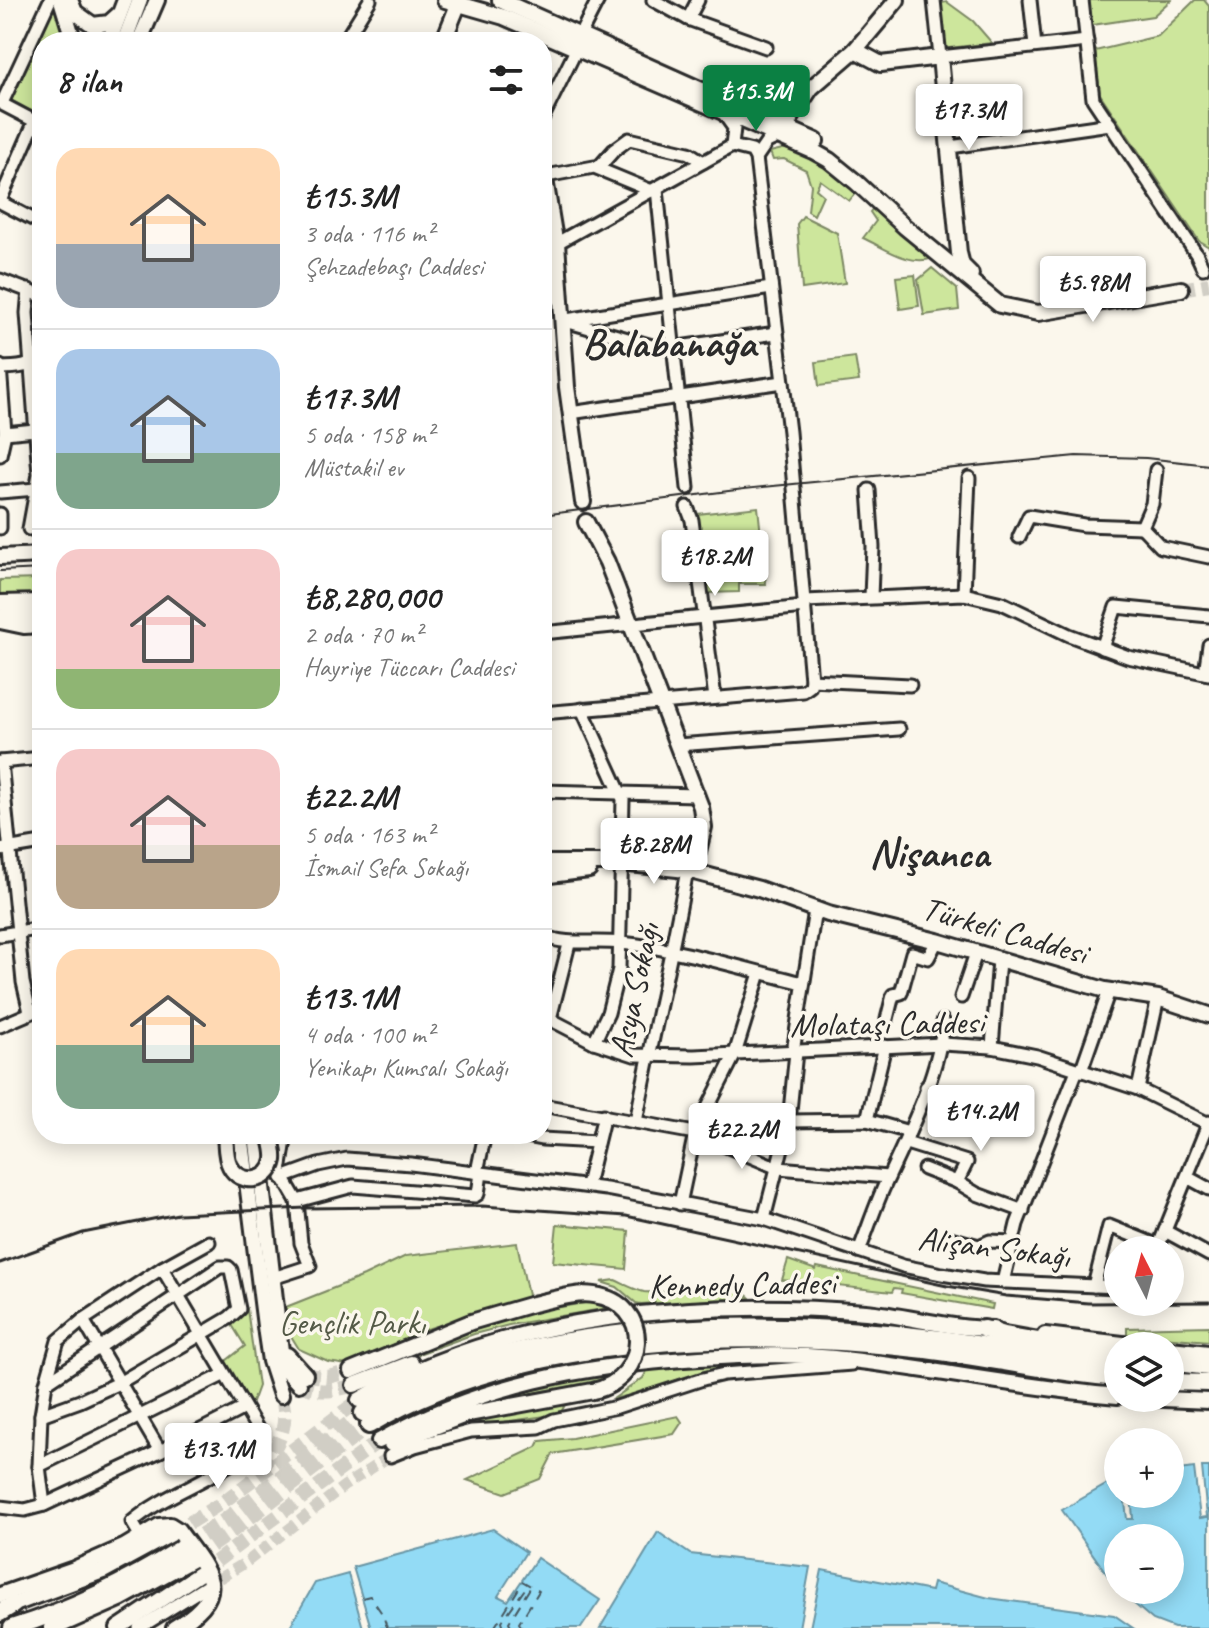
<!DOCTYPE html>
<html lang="tr">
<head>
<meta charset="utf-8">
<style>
  :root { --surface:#fff; --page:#f6f6f6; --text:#222; --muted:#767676; --line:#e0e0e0; --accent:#0b8043 }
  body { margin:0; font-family:Caveat,sans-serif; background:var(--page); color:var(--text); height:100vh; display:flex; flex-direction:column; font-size:30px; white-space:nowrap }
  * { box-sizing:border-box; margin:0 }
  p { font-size:26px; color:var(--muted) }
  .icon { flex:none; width:44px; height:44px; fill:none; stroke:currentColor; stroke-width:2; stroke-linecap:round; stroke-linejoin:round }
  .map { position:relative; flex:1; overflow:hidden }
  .details { position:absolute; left:32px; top:32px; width:520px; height:1112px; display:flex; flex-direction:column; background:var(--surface); border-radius:32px; box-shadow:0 4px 20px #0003 }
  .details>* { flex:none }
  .needle { width:52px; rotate:354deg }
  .controls { position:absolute; left:1104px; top:1236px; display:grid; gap:16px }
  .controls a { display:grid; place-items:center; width:80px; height:80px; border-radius:50%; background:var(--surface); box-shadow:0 4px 20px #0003; font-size:40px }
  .price { position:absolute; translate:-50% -68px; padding:0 18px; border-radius:8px; background:#fff; color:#222; font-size:26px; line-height:52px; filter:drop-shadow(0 2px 4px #0008) }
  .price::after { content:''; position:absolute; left:50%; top:48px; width:24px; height:18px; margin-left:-12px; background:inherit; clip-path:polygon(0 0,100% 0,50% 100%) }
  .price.on { background:var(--accent); color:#fff }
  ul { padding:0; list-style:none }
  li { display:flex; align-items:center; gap:24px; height:200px; padding:0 24px }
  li+li { border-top:2px solid var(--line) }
  li span { display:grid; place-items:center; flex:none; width:224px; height:160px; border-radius:24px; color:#555 }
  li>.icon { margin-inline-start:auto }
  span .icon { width:96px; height:96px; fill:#fffc; stroke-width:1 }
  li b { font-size:34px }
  h2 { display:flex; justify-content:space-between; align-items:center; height:96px; padding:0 24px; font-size:34px }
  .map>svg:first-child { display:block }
</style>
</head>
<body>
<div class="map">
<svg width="1209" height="1628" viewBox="0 0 1209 1628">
  <rect width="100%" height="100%" fill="#fbf7ec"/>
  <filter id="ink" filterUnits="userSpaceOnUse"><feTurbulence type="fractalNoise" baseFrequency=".0125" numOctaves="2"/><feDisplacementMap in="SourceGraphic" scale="16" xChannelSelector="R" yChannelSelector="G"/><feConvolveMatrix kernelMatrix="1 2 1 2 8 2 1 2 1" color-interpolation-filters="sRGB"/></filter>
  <g filter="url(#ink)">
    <g fill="#cde69c" stroke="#7c8864" stroke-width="2">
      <path d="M54,0L65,42H42V117L9,99Z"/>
      <path d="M1089,0H1171L1153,16L1092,25Z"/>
      <path d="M1195,0H1204L1209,6V247L1199,241L1100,94L1095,51L1158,36Z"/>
      <path d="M947,2L973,21L992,43L941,49L936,4Z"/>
      <path d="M795,146L825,165L857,191L849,201L820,180L816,189L823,195L814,215L808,211L811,185L806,170L784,159L773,160L770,152Z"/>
      <path d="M874,207L933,258C910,267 885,248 863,238L876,221L870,212Z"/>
      <path d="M803,216L837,233L845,283L802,289L797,224Z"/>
      <path d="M932,268L957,289L959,310L924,315L918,280Z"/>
      <path d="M915,275L919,306L900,309L896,277Z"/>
      <path d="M855,357L859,381L819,386L816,362Z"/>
      <path d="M758,507L766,584H739V592L707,593L698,514Z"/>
      <path d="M42,579V598L0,600V580Z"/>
      <path d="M557,1224L629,1231L626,1269L553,1262Z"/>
      <path d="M517,1243L529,1300L430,1328L347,1365L328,1362L299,1349L291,1336L286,1307L364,1276L406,1256Z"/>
      <path d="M788,1260L816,1270L817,1267L993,1304L992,1309L901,1293L902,1289L894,1288L892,1292L782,1280Z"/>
      <path d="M615,1280C624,1284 635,1290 644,1292C669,1295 733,1278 750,1298L641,1304L636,1303L617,1287L601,1282Z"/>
      <path d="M590,1302L608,1308L509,1325L474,1334L371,1371L420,1349L520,1314Z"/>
      <path d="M247,1309L258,1386L251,1405L222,1364L245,1346L229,1320Z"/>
      <path d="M1209,1326V1341L1127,1334V1328Z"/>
      <path d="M742,1362L700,1373L644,1392L613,1399L643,1378L648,1369Z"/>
      <path d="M616,1371L606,1379L499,1400L450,1413L534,1385Z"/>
      <path d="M566,1403L560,1414L467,1427L421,1438L476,1420Z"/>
      <path d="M678,1416L682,1422L674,1434L553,1454L540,1479L505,1493L467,1480L537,1447L540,1441L572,1438Z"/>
    </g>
    <g fill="#93dbf5" stroke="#6995a4" stroke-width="2">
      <path d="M1202,1467H1209V1628H1174L1153,1620L1118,1590H1170V1538H1118V1590L1062,1510L1118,1478V1494H1124L1127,1519H1133L1131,1494H1170V1471L1194,1468L1200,1518L1207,1517Z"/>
      <path d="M493,1529L526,1552L498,1596L508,1601L537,1558L600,1600L581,1628H371L353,1567Z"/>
      <path d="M658,1532L690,1554L810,1567L799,1628H600Z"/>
      <path d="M822,1570L931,1591L933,1583L989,1598L1114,1615L1133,1628H810Z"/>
      <path d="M348,1574L363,1628H289L315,1583Z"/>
    </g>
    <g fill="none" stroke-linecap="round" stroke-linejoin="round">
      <g stroke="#45575e" stroke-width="2" stroke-dasharray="10 8" stroke-linecap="butt">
        <path d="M362,1598L370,1596L383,1615L387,1628"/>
        <path d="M494,1628L523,1582"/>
        <path d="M504,1628L502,1621L527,1586"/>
        <path d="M512,1628L509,1622L530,1588"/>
        <path d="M522,1628L519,1623L539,1591L522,1581"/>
      </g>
      <path stroke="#d1cec5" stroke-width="11" stroke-dasharray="11 5.5" stroke-linecap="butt" d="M205,1587L248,1561L344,1486L390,1456"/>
      <g stroke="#d1cec5" stroke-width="14" stroke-dasharray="14 7" stroke-linecap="butt">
        <path d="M1181,289L1209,284"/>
        <path d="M305,1375L328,1377L351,1371"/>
        <path d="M299,1384C318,1394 334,1391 354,1385"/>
        <path d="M261,1467C280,1444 290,1424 281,1395"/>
        <path d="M171,1534L223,1502L359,1400"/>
        <path d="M199,1574L379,1441"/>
      </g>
      <g stroke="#d1cec5" stroke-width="16" stroke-dasharray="16 8" stroke-linecap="butt">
        <path d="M182,1548L226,1520L363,1413"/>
        <path d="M191,1559L231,1531L369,1425"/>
      </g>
      <defs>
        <g id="minor">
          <path d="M653,0L688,19L766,47"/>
          <path d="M934,0L940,57L1087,41"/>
          <path d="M1030,0L1035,46"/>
          <path d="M1082,0L1093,99L1197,255L1203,268"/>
          <path d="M688,19L698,0"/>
          <path d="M580,35L598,0"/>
          <path d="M344,42L370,0"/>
          <path d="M0,103L42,125"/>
          <path d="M2,103L50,0"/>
          <path d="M724,114L734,128L732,146"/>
          <path d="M542,119L576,50"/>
          <path d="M950,147L1110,124"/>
          <path d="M756,158L767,142L780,136"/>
          <path d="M598,168L614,150L629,139L689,153L703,162"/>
          <path d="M542,174L546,176L557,243L732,146L752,151L756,158L789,432L811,680L810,686L803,691L542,713"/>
          <path d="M546,176L594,167L652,191"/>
          <path d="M657,189L688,488"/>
          <path d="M0,201L35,121"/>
          <path d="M0,202L42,224"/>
          <path d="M0,280L42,296"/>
          <path d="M542,293L560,289"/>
          <path d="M562,320L652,346L672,348L776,333"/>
          <path d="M566,320L771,288"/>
          <path d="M0,366L5,433L0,455"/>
          <path d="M0,368C19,367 34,369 42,349"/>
          <path d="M570,413L783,382"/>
          <path d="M5,433L35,430"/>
          <path d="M869,490L873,547L871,597"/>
          <path d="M0,492L36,489"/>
          <path d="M687,507L692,520L715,698"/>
          <path d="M0,514V528"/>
          <path d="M1142,527L1161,547L1209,557"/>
          <path d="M1142,527L1152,504L1156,470"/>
          <path d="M29,529L39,474L27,313L29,290"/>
          <path d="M1019,537L1029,516L1084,525L1142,527"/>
          <path d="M964,594L969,478"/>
          <path d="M805,601L964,594L1002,603L1069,635L1128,657L1209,674"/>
          <path d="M542,633L805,607"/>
          <path d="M1102,648L1116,607L1209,616"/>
          <path d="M1205,673L1209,645"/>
          <path d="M811,680L910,685"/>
          <path d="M582,709L623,799L619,969L608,1013L594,1042"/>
          <path d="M677,745L899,729"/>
          <path d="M0,762L42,758"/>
          <path d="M1,762L23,982L30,1012"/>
          <path d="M542,791L697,795"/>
          <path d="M0,850L42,843"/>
          <path d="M0,935L42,928"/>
          <path d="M542,936C569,946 593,940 621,943C681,949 744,969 803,983"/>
          <path d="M961,997L976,953"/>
          <path d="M542,1015L594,1042L634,1055L694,1056L942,1044L992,1047L1037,1056L1138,1089L1209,1124"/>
          <path d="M550,1019L569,944"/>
          <path d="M887,1019L893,995L901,993L912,953L928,958L937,941"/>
          <path d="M0,1026L42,1008"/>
          <path d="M992,1047L999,960"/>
          <path d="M793,1052L815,910"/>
          <path d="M1081,1071L1109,991"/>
          <path d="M926,1087L951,1106"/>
          <path d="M1138,1089L1158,998"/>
          <path d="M542,1105L695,1133L778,1168L888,1177"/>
          <path d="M867,1120L885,1046"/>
          <path d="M789,1121L867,1120L909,1132"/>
          <path d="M636,1122C652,1037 672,955 687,870"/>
          <path d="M516,1134L542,1139L597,1142"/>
          <path d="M906,1143L967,1162L957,1182L977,1194L1023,1211"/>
          <path d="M924,1169L957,1182"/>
          <path d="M477,1172L485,1134"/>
          <path d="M1187,1177L1209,1189"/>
          <path d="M282,1178L318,1165L347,1159L411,1164L606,1189L764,1219L903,1266L942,1274L984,1281L1118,1287"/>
          <path d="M587,1185L604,1115"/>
          <path d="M297,1201L353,1186L475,1196L478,1194L481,1173"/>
          <path d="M680,1204L695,1133L735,1054L760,973"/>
          <path d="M764,1219L789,1121L796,1052"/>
          <path d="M1165,1231L1209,1255"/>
          <path d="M950,1238L979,1246L990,1241L1012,1242"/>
          <path d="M1157,1250L1209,1122"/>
          <path d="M859,1251C869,1226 877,1200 889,1176C909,1133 941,1068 943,1021"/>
          <path d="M273,1278L310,1266L301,1243L297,1201L280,1172L286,1134"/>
          <path d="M1003,1282L1017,1224L1077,1070"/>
          <path d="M1094,1286L1109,1226L1159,1246"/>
          <path d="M83,1320L160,1451"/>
          <path d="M41,1415L80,1401L119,1383L229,1318L239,1309L231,1270L228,1267H220L46,1383"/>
          <path d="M390,1456L415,1446L471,1431L539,1427L554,1420L617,1407L703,1379L724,1374L852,1364"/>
          <path d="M39,1466L223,1375"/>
          <path d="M44,1505L39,1466L41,1415L46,1383L58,1341L83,1320L162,1268L209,1242"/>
          <path d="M0,1507L25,1510L44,1505L160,1451L244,1408"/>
          <path d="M141,1537L132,1522C171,1488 230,1477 261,1435L162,1268"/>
          <path d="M139,1628L205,1587"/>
        </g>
        <g id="major">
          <path d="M61,0L74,42"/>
          <path d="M70,0L75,12L93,25L109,23L118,15"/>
          <path d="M445,0L504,17L813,151L829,160L856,182L905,227L1000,305L1038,313L1181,289"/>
          <path d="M500,0L816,141"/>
          <path d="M109,42L125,0"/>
          <path d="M124,42L140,0"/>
          <path d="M139,42L157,0"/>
          <path d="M443,42L460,0"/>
          <path d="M855,50L881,64L940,57L959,253L962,265L971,274"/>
          <path d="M785,127L811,88L855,50L897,0"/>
          <path d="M557,243L567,387L583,502"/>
          <path d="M586,522L607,562L701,807L704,827L693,872"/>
          <path d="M0,557L42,555"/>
          <path d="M0,603L42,602"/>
          <path d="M4,616L42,612"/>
          <path d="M0,621L24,626L42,625"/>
          <path d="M542,863H620L687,870L759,889L828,914L937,941L1105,990L1158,998L1209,1015"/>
          <path d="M542,876L589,870"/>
          <path d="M241,1134L266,1334L270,1361L281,1395"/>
          <path d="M256,1134L282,1360L285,1369L299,1384"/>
          <path d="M1045,1335L1140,1346"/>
          <path d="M1170,1349L1209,1353"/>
          <path d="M287,1355L305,1375"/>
          <path d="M351,1371L471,1322L533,1304"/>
          <path d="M354,1385L411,1363"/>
          <path d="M1142,1398L1209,1401"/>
          <path d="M359,1400C506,1313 698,1299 866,1312C908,1316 951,1329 993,1329"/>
          <path d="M379,1441C481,1384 585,1365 700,1358C744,1355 790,1353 834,1358C929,1368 1023,1388 1118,1396"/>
          <path d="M391,1444L468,1414L593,1391"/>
          <path d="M0,1595L74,1569L124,1547L159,1526L170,1525L178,1530C210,1574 233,1593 174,1628"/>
          <path d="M4,1608L103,1571L171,1534"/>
          <path d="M118,1628L199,1574"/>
        </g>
        <g id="highway">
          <path d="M984,1329L1004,1335L1118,1355"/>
          <path d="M1170,1362L1209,1367"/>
          <path d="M1170,1382L1209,1383"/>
          <path d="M363,1413C386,1400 409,1387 434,1377C579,1319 779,1319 932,1338C994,1345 1055,1360 1118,1365"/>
          <path d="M369,1425C524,1332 751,1329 926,1350C990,1358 1053,1373 1118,1378"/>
          <path d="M0,1613L13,1605"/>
          <path d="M12,1628C72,1609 129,1581 182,1548"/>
          <path d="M52,1628L120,1598L191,1559"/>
        </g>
      </defs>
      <use href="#minor" stroke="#2b2b2b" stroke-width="17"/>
      <use href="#major" stroke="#2b2b2b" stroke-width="20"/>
      <use href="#highway" stroke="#2b2b2b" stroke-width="22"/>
      <use href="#minor" stroke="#fbf7ec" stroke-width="11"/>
      <use href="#major" stroke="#fbf7ec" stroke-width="14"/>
      <use href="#highway" stroke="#fbf7ec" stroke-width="16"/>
      <g stroke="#2b2b2b" stroke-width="2">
        <path d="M542,515L744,489L1076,456L1146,458L1209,465"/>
        <path d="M0,571L42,569"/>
      </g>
      <path stroke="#2b2b2b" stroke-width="3" d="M0,1263L83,1233L178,1214L306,1208L482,1206L626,1216L947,1286L1006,1296L1088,1303L1209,1302"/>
      <defs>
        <g id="major-bridge">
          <path d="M225,1134C226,1144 225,1157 230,1166C240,1186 270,1183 274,1160C275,1152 272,1142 270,1134"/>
          <path d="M533,1304C552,1300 575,1292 594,1295C653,1303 650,1379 593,1391"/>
        </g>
      </defs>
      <use href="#major-bridge" stroke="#2b2b2b" stroke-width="20" stroke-linecap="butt"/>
      <use href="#major-bridge" stroke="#fbf7ec" stroke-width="14"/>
    </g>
  </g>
  <g text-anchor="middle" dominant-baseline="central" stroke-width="7" stroke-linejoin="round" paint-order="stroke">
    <g font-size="34" fill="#2b2b2b" stroke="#fbf7ec">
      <text transform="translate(1005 930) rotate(16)">Türkeli Caddesi</text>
      <text transform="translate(634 990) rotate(-78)">Asya Sokağı</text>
      <text transform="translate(887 1023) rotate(-1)">Molataşı Caddesi</text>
      <text transform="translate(994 1247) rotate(7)">Alişan Sokağı</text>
      <text transform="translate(742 1284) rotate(-1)">Kennedy Caddesi</text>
    </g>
    <g font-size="34" fill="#545a47" stroke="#fbf7ec">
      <text x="352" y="1322">Gençlik Parkı</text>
    </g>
    <g font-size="42" font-weight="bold" fill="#2b2b2b" stroke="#fbf7ec">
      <text x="669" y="343">Balabanağa</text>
      <text x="929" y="853">Nişanca</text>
    </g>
  </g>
</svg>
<div class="controls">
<a><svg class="needle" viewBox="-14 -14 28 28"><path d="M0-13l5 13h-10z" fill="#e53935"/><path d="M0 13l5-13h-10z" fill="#767676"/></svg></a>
<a><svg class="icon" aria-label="layers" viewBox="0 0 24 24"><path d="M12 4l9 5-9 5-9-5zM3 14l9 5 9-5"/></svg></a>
<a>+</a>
<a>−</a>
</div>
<b class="price on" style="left:756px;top:133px">₺15.3M</b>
<b class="price" style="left:969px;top:152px">₺17.3M</b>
<b class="price" style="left:1093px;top:324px">₺5.98M</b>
<b class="price" style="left:715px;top:598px">₺18.2M</b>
<b class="price" style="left:654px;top:886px">₺8.28M</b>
<b class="price" style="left:981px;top:1153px">₺14.2M</b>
<b class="price" style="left:742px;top:1171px">₺22.2M</b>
<b class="price" style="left:218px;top:1491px">₺13.1M</b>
<section class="details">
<h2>8 ilan<svg class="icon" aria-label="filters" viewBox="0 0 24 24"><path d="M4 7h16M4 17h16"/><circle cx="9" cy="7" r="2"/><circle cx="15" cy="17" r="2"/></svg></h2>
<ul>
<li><span style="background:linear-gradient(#ffd9b3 60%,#9aa5b1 0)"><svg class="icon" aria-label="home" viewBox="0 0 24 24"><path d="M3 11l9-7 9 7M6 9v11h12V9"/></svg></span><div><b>₺15.3M</b><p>3 oda · 116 m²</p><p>Şehzadebaşı Caddesi</p></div></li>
<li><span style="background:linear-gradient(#a9c7e8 65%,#7fa58c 0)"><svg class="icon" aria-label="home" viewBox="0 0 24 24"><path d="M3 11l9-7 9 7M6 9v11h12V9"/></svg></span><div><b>₺17.3M</b><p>5 oda · 158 m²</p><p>Müstakil ev</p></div></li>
<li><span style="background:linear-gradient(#f6c9c9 75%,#8fb573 0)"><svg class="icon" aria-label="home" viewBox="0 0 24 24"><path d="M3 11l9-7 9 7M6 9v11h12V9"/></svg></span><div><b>₺8,280,000</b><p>2 oda · 70 m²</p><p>Hayriye Tüccarı Caddesi</p></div></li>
<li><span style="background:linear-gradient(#f6c9c9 60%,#b9a48a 0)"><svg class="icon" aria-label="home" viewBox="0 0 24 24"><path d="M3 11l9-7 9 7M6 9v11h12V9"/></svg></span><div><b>₺22.2M</b><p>5 oda · 163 m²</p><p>İsmail Sefa Sokağı</p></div></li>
<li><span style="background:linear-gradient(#ffd9b3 60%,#7fa58c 0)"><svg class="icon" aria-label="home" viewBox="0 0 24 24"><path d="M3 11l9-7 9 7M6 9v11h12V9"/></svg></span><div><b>₺13.1M</b><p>4 oda · 100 m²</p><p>Yenikapı Kumsalı Sokağı</p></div></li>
</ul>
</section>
</div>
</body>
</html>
